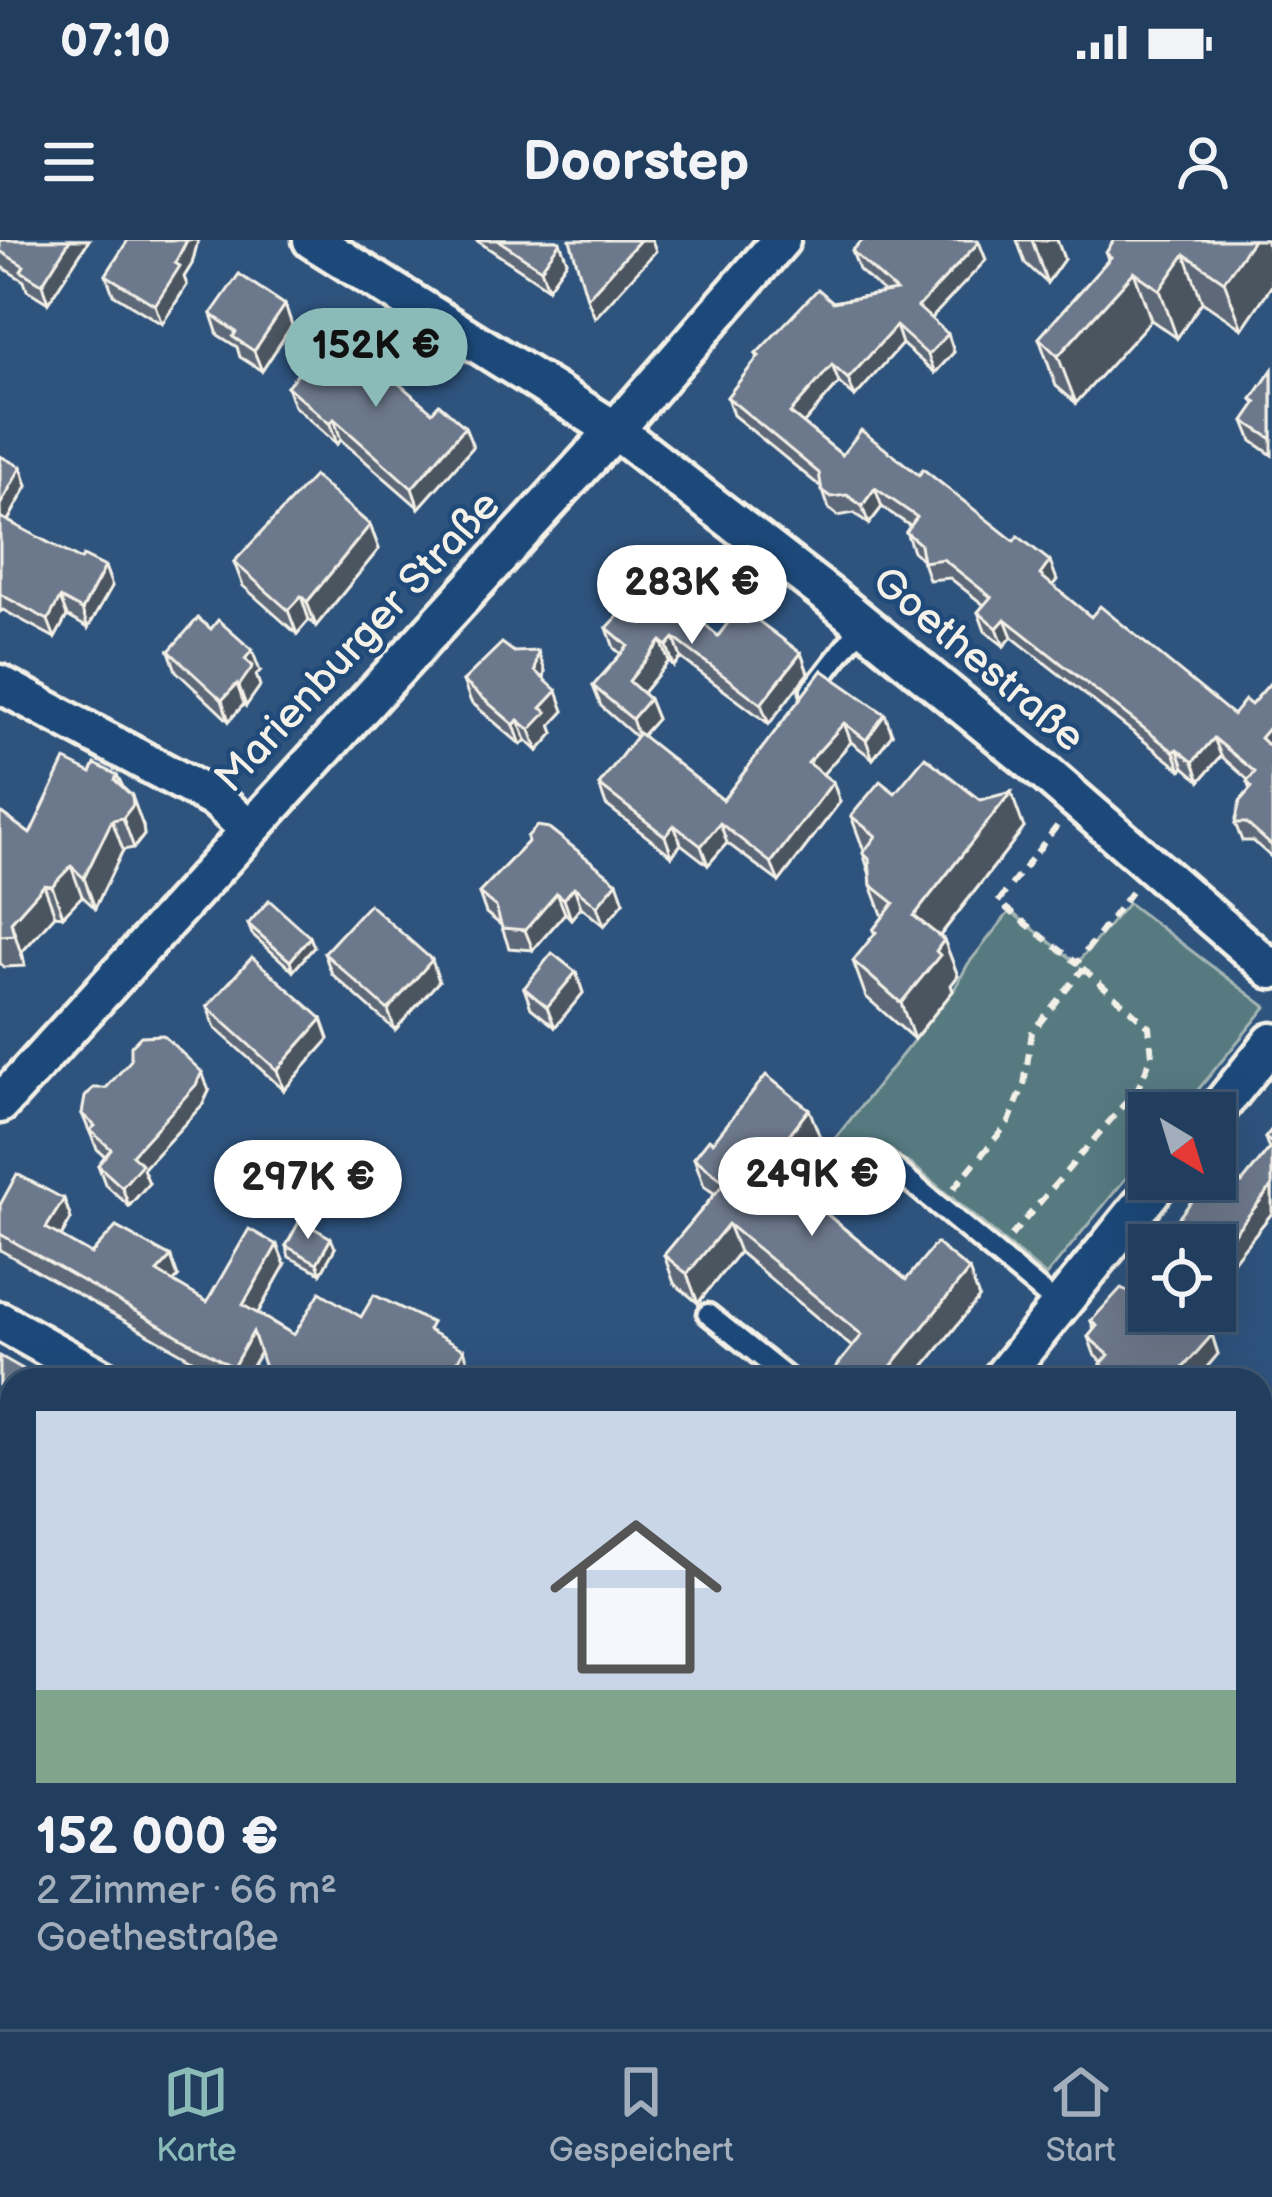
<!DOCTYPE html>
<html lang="de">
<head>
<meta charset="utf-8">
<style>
  :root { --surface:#223e5e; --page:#2e4967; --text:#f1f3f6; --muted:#a2aebc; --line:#3f5773; --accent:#8bbbb9 }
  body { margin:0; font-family:"Balsamiq Sans",sans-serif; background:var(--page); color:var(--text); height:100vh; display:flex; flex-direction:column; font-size:45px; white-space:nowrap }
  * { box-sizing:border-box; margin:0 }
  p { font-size:39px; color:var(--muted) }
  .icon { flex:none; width:66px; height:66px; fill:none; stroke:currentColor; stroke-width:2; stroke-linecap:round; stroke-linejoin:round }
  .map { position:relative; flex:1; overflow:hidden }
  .sheet { position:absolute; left:0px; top:1128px; width:1272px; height:663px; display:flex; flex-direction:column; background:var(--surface); border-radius:36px 36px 0 0; box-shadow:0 12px 48px #0002,0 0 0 3px var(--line) }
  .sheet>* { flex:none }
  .needle { width:78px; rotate:142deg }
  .controls { position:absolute; left:1128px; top:852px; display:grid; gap:24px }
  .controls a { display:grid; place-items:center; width:108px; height:108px; border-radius:0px; background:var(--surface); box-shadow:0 12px 48px #0002,0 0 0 3px var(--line); font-size:60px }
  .price { position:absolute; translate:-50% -102px; padding:0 27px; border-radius:42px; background:#fff; color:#222; font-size:39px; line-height:78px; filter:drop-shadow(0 3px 6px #0008) }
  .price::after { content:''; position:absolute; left:50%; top:72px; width:36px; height:27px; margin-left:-18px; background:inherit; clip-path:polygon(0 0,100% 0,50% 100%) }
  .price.on { background:var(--accent); color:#111 }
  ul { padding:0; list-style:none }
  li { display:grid; align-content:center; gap:24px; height:636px; padding:0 36px }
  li+li { border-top:3px solid var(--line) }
  li span { display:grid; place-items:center; height:372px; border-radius:0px; color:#555 }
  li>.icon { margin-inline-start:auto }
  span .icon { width:216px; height:216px; fill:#fffc; stroke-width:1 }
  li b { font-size:51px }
  .status { display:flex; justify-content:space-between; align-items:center; height:84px; padding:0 60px; background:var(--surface); direction:ltr }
  .status svg { height:33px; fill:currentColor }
  header { display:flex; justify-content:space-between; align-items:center; height:156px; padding:0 36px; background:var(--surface); font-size:54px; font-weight:700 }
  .menu { display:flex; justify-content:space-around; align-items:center; height:168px; border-top:3px solid var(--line); background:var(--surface); font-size:33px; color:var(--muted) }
  .menu a { display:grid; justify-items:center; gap:6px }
  .menu .on { color:var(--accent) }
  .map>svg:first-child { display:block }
</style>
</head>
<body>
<div class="status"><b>07:10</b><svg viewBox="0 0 49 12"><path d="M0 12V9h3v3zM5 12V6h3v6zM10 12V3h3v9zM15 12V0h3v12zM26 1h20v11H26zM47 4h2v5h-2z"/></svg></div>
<header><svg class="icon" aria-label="menu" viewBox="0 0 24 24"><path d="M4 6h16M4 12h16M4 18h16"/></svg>Doorstep<svg class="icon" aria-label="person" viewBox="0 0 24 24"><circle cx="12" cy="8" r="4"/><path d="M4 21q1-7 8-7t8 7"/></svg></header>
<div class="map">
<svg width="1272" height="1789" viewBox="0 0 1272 1789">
  <rect width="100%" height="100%" fill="#2e537d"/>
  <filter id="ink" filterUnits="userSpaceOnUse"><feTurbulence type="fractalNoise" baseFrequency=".00833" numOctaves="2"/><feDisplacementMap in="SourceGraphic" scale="24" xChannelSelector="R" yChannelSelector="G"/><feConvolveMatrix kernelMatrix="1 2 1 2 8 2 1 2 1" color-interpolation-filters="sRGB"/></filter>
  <g filter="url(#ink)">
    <path fill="#567a80" stroke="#a5b6b4" stroke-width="3" d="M1128,663L1266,767L1179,873H1149V910L1046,1036L911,924C886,911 857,915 834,900L954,750L968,724L1010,671L1077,723Z"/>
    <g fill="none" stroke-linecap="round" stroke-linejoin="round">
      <defs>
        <g id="service">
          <path d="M811,451L863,384"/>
          <path d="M813,958C838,928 843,916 884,920L1059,1066"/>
          <path d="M708,1074L790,1140"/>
        </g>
        <g id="minor">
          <path d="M312,0L615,190L828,355L1045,533L1272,730"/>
          <path d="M0,444L218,561L248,589"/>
          <path d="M0,864L615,190L781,0"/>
          <path d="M1215,873L1272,802"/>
          <path d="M0,1081L105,1140"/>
          <path d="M1000,1140L1162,939"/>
          <path d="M1235,1779L1251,1789"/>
          <path d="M477,1789L486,1779"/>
        </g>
      </defs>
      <use href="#service" stroke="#f4f1e8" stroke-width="27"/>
      <use href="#minor" stroke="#f4f1e8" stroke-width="45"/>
      <g stroke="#f4f1e8" stroke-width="6" stroke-dasharray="12 9" stroke-linecap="butt">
        <path d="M1057,586L998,662L1077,723L1132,651"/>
        <path d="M1138,848L1173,873"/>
        <path d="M954,948L1009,882L1024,845L1032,792L1083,729"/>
        <path d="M1011,996L1138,848L1152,816L1149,787L1077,723"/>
      </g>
      <use href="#service" stroke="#1f4a7a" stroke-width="18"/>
      <use href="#minor" stroke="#1f4a7a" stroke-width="36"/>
    </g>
    <g fill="#5d6778" stroke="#f4f1e8" stroke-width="3">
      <path d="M0,0H89L48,63L27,50L24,41L0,26Z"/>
      <path d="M128,0H198L192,24L184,37L187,45L162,84L113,54L106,35Z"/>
      <path d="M476,0H557L567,21L548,48Z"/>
      <path d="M1017,0H1057L1064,19L1047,43L1025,23Z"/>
      <path d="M1114,0H1266L1272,16V45L1242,89L1202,62L1177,98L1151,80L1076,163L1056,146L1039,98L1108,20L1106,13Z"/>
      <path d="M979,2L986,20L931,78L954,112L935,133L902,104L855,157L839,143L803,184L842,215L919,235L1057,340L1052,346L1091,377L1233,475L1251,465L1272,441V618L1253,601H1242L1235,583L1250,550L1247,542L1248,540L1221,516L1200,541L1184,527L1181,530L1012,397L1004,406L985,391L978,372L984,365L950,338L929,340L922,319L913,311L906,292L910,286L882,267L869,284L854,273L838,276L829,269L822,248L733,175L727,157L758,118L756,114L833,62L885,53L859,30L852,11Z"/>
      <path d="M285,65L292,85L262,131L240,117L237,107L218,95L211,74Z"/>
      <path d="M364,123L473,207L419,268L341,200L337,204L294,166L287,146Z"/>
      <path d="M1272,130V215L1252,201L1244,181L1255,165L1252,159Z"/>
      <path d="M0,216L21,227L27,246L8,281L81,320L105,327L112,346L88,388L67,376L55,398L3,370L0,372Z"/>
      <path d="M370,285L379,309L316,386L309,380L297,394L243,346L234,322Z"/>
      <path d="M607,388L718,396L801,413L808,433L769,484L681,418L674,426L669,421L643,453L649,459L657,479L642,496L723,560L822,430L892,494L873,519L851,502L822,535L833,542L840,562L779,642L727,603L708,625L681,604L672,616L606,565L599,545L636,497L601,466L593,446L621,414L614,408Z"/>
      <path d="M169,411L260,431L256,435L260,446L246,466L244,464L229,481L176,431Z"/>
      <path d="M514,412L545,431L544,439L564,471L551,485L554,493L538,511L526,500L521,505L471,462L463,441Z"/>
      <path d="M91,533L117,535L143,586L144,595L134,608L123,610L95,668L82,656L63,676L55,675L22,712L25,726L4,727L0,723V572L30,594Z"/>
      <path d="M895,553L980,560L1024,588L940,696L944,700L958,736L951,745L953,751L914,799L866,757L853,721L875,694L873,690L883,677L871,645L870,635L863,613L864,611L851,576Z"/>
      <path d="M528,602L624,662L604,686L581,667L571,679L565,673L533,710L509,708L501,685L486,673L479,653Z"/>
      <path d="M248,684L310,697L314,707L293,731L252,694Z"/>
      <path d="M324,713L439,741L395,790L332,734Z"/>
      <path d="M576,732L583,753L555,787L531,768L524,748Z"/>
      <path d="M207,767L322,779L329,799L284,850L215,788Z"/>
      <path d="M209,851L203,864L143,929L149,943L129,966L105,944L98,925L105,916L97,909L82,874Z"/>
      <path d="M1272,889V973L1215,1044V1005H1173L1168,991L1242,943L1269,909L1265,898Z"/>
      <path d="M820,897L786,940L906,1040L979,1058L913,1140H836L833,1131L852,1107L739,1012L698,1063L674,1043L664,1015L715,954L704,946L694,918L713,902Z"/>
      <path d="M64,959L71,979L61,997L91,1014L178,1037L173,1042L207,1062L285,1025L258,1073L294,1095L361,1077L436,1095L471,1130L260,1113L244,1140H229L0,1010V965Z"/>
      <path d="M286,1006L335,1008L321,1033L289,1017Z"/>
      <path d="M1091,1081L1202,1087L1212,1095L1218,1114L1196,1140H1106L1101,1124L1103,1122L1095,1116L1088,1097L1094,1090Z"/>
      <path d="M0,1116L12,1140V1277L8,1274L0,1283Z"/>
      <path d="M0,1576L12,1583V1642L0,1635Z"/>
      <path d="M1260,1618L1272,1624V1724L1260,1718Z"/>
      <path d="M396,1779L399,1789H281Z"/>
      <path d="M577,1779H615L607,1789H589Z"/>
      <path d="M981,1779H1092L1094,1784L1091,1789H988L984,1787Z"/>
    </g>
    <g fill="#4c5461" stroke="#f4f1e8" stroke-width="3">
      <path d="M70,0H89L48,63L42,44Z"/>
      <path d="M187,0H198L192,24L184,37L187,45L162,84L155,65Z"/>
      <path d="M640,0H652L656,11L595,78L587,58Z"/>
      <path d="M1032,0H1057L1064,19L1047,43Z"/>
      <path d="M1253,0H1266L1272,16V45L1242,89L1224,41Z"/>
      <path d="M560,2L567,21L548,48L541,29Z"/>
      <path d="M979,2L986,20L925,85L918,67Z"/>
      <path d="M1185,14L1202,62L1177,98L1160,50Z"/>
      <path d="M1134,32L1151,80L1076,163L1058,116Z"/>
      <path d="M285,65L292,85L262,131L254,111Z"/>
      <path d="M896,86L902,104L855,157L848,139Z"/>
      <path d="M948,94L954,112L935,133L928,115Z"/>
      <path d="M832,125L839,143L797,191L790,173Z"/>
      <path d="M334,179L341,200L337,204L330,184Z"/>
      <path d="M465,187L473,207L419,268L412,248Z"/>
      <path d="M21,227L27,246L1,293L0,265Z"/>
      <path d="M875,248L882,267L869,284L862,266Z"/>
      <path d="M370,285L379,309L316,386L307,362Z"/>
      <path d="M1050,321L1057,340L1046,353L1040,335Z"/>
      <path d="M105,327L112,346L88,388L82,370Z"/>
      <path d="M301,356L309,380L297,394L288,370Z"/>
      <path d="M60,358L67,376L55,398L48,380Z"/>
      <path d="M1005,379L1012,397L1004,406L997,388Z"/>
      <path d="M674,398L681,418L674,426L667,406Z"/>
      <path d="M661,401L669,421L636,461L629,441Z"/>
      <path d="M252,410L260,431L256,435L260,446L246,466L239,446L245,419Z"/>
      <path d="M538,411L545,431L542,451L535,431Z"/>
      <path d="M801,413L808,433L769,484L761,464Z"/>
      <path d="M237,444L244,464L229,481L222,460Z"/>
      <path d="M557,451L564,471L551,485L554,493L538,511L530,490L541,468Z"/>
      <path d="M649,459L657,479L639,499L632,479Z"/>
      <path d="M885,474L892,494L873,519L866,500Z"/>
      <path d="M518,480L526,500L521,505L514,485Z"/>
      <path d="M844,483L851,502L815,543L808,523Z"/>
      <path d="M1272,484V510L1260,498Z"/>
      <path d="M1214,498L1221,516L1200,541L1193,522Z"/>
      <path d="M1177,509L1184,527L1181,530L1174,512Z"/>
      <path d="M833,542L840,562L779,642L771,623Z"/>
      <path d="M1011,552L1024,588L927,712L914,676Z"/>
      <path d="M132,556L143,586L144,595L134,608L123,578Z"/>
      <path d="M112,580L123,610L95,668L84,638Z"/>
      <path d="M720,583L727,603L708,625L701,606Z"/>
      <path d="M674,585L681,604L672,616L665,596Z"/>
      <path d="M71,626L82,656L63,676L52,646Z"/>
      <path d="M617,642L624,662L604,686L597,666Z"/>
      <path d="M44,645L55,675L22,712L25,726L11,682Z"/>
      <path d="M574,647L581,667L571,679L564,659Z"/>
      <path d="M557,653L565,673L533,710L525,690Z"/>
      <path d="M310,697L314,707L293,731L290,721Z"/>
      <path d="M944,700L958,736L951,745L953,751L914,799L901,763Z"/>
      <path d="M432,720L439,741L395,790L388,770Z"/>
      <path d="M576,732L583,753L555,787L547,767Z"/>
      <path d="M322,779L329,799L284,850L277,830Z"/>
      <path d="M202,832L209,851L203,864L143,929L149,943L129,966L122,947L132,915Z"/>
      <path d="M809,869L820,897L777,952L766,924Z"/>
      <path d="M1272,946V973L1215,1044V1017Z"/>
      <path d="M64,959L71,979L54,1009L46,988Z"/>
      <path d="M728,984L739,1012L698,1063L687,1034Z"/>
      <path d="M331,998L335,1008L321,1033L317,1023Z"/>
      <path d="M277,1005L285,1025L251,1085L243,1065Z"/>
      <path d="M171,1017L178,1037L164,1052L157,1032Z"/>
      <path d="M969,1030L979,1058L913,1140H880Z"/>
      <path d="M253,1092L260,1112L244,1140H238L233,1127Z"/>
      <path d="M1212,1095L1218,1114L1196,1140H1172Z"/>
      <path d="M464,1110L471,1130L465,1140H447Z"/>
      <path d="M12,1166V1199L5,1212L0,1198V1188Z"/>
      <path d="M1,1255L8,1274L0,1283V1256Z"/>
      <path d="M8,1755L12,1766V1777L7,1789H0V1775Z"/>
      <path d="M593,1779H615L607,1789H596Z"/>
      <path d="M1078,1779H1092L1094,1784L1091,1789H1072Z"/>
    </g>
    <g fill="#6c788b" stroke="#f4f1e8" stroke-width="3">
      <path d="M0,0H70L42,44L21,31L24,26L0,11Z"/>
      <path d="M128,0H187L175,23L180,26L155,65L106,35Z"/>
      <path d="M498,0H557L560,2L541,29Z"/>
      <path d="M570,0H640L587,58Z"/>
      <path d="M863,0H978L979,2L918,67L948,94L928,115L896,86L848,139L832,125L790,173L842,215L861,190L919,235L923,229L1014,301L1018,296L1050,321L1040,335L1091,377L1100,366L1233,475L1245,460L1251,465L1272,441V484L1260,498L1272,509V606L1246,583H1235L1240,561L1252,547L1247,542L1255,532L1214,498L1193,522L1177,509L1174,512L1005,379L997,388L978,372L991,357L943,319L923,322L920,304L906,292L917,277L875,248L862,266L847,255L831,257L822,251L819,233L727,157L759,116L756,114L818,49L833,62L896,51L852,11Z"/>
      <path d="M1114,0H1253L1224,41L1185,14L1160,50L1134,32L1058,116L1039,98L1111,17L1106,13Z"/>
      <path d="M239,34L285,65L254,111L233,97L236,92L211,74Z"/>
      <path d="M332,95L364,123L369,118L432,172L439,164L465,187L412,248L334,179L330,184L287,146Z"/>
      <path d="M1272,130V199L1244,181L1257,162L1252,159Z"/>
      <path d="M0,216L21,227L0,265Z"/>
      <path d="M314,236L370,285L307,362L301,356L288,370L234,322Z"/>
      <path d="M0,277L81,320L83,316L105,327L82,370L60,358L48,380L0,354Z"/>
      <path d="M653,338L718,396L740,367L801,413L761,464L674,398L667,406L661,401L629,441L649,459L632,479L593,446L628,406L607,388L620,374L619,367Z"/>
      <path d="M198,378L211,389L218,380L252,410L245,419L253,426L239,446L237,444L222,460L169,411Z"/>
      <path d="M502,403L514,412L538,411L535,431L557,451L541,468L547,472L530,490L518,480L514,485L463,441Z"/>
      <path d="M822,430L885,474L866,500L844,483L808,523L833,542L771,623L720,583L701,606L674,585L665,596L599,545L639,493L723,560Z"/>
      <path d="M925,517L980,560L1011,552L914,676L944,700L936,711L940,715L901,763L853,721L876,692L873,690L894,663L871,645L869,619L863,613L876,596L851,576L880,541L895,553Z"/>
      <path d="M65,520L91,533L95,524L117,535L115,540L132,556L133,565L123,578L112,580L84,638L71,626L52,646L44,645L11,682L14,695L0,696V572L30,594Z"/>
      <path d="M537,586L549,588L617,642L597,666L574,647L564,659L557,653L525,690L502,688L496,667L479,653L528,602L527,597Z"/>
      <path d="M269,660L310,697L290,721L248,684Z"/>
      <path d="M369,664L432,720L388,770L324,713Z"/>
      <path d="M552,713L576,732L547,767L524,748Z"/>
      <path d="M252,717L322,779L277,830L207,767Z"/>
      <path d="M163,795L202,832L196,845L132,915L142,924L122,947L98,925L111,909L90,890L95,886L82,874L85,857L93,848H106L131,820V806L141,796Z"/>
      <path d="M766,835L809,869L766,924L906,1040L936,1003L969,1030L880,1140H844L833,1131L862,1095L728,984L687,1034L664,1015L725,942L694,918L709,899L713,902Z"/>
      <path d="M1272,889V903L1265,898Z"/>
      <path d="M1272,906V946L1215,1017V1005H1185L1168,991L1209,939H1215V931L1220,926L1242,943Z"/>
      <path d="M17,934L64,959L46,988L91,1014L116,987L171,1017L157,1032L207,1062L249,989L277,1005L243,1065L294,1095L320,1052L361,1077L374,1055L432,1083L428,1090L464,1110L447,1140H269L253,1092L233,1127L0,994V965Z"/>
      <path d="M300,980L331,998L317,1023L286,1006Z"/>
      <path d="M1146,1043L1149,1045V1071H1195L1197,1073L1192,1078L1212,1095L1172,1140H1119L1101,1124L1109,1115L1088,1097L1097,1086L1091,1081L1121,1048L1136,1055Z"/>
      <path d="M0,1116L30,1133L26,1140H12V1166L0,1188Z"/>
      <path d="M0,1194L12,1200V1261L0,1256Z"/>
      <path d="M0,1576L12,1583V1627L0,1620Z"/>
      <path d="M1260,1618L1272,1624V1709L1260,1703Z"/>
      <path d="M0,1752L8,1755L0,1775Z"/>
      <path d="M290,1779H394L395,1785H376L373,1789H281Z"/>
      <path d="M998,1779H1078L1072,1789H1015Z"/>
    </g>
  </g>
  <g text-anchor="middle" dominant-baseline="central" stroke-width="9" stroke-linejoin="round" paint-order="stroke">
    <g font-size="42" fill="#f4f1e8" stroke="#1f4a7a">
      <text transform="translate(358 402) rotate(-47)">Marienburger Straße</text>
      <text transform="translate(978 420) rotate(40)">Goethestraße</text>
    </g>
  </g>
</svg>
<div class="controls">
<a><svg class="needle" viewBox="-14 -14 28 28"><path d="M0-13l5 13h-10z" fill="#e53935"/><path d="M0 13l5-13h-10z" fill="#a2aebc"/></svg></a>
<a><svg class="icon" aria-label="locate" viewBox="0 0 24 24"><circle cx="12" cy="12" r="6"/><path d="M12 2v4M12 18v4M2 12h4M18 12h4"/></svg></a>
</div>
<b class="price on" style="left:376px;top:170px">152K €</b>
<b class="price" style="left:692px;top:407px">283K €</b>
<b class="price" style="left:812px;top:999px">249K €</b>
<b class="price" style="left:308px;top:1002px">297K €</b>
<section class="sheet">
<ul>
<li><span style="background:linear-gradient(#c9d6e8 75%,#7fa58c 0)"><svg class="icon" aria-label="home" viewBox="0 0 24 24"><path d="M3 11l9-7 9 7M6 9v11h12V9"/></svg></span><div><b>152 000 €</b><p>2 Zimmer · 66 m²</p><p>Goethestraße</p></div></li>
</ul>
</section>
</div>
<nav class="menu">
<a class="on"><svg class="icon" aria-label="map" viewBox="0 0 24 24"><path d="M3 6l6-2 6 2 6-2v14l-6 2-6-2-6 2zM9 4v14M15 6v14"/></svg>Karte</a>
<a><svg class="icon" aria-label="saved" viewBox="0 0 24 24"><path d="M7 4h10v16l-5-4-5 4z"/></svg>Gespeichert</a>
<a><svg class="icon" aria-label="home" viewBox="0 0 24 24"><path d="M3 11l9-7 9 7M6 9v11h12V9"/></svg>Start</a>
</nav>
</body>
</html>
